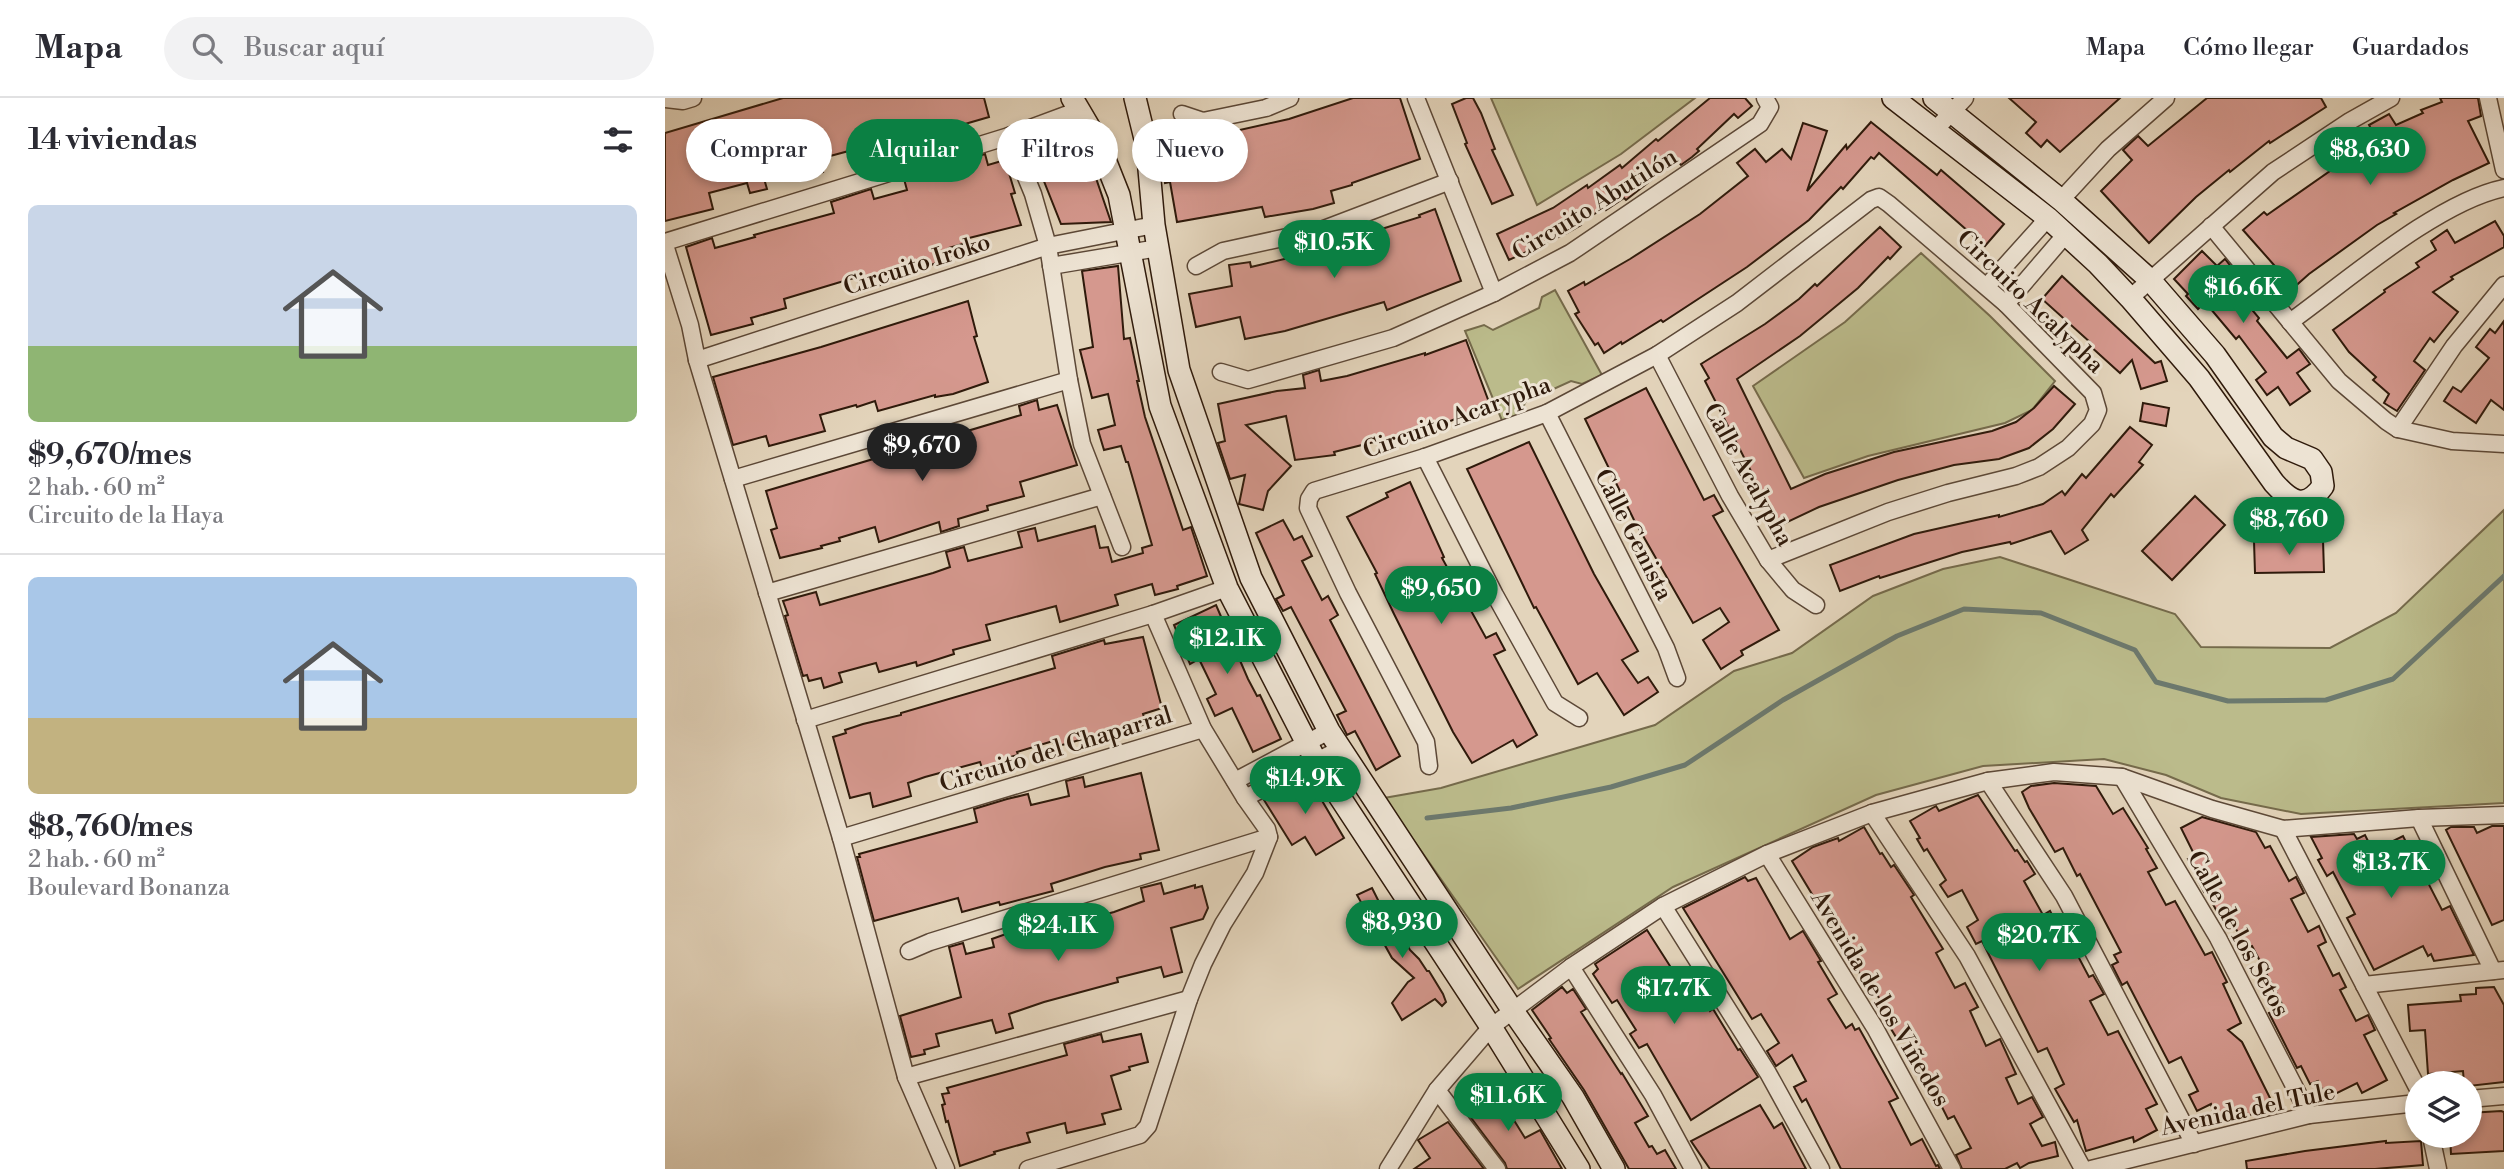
<!DOCTYPE html>
<html lang="es">
<head>
<meta charset="utf-8">
<style>
  :root { --surface:#fff; --page:#f2f2f3; --text:#2b2b33; --muted:#7c7c81; --line:#e1e1e2; --accent:#0b8043 }
  body { margin:0; font-family:"Libre Bodoni",serif; background:var(--page); color:var(--text); height:100vh; display:flex; flex-direction:column; font-size:26px; white-space:nowrap }
  * { box-sizing:border-box; margin:0 }
  p { font-size:23px; color:var(--muted) }
  .icon { flex:none; width:38px; height:38px; fill:none; stroke:currentColor; stroke-width:2; stroke-linecap:round; stroke-linejoin:round }
  .map { position:relative; flex:1; overflow:hidden }
  .panel { display:flex; flex-direction:column; background:var(--surface); width:665px }
  .panel>* { flex:none }
  .top-card { position:absolute; left:21px; top:21px; width:665px; height:63px; display:flex; gap:14px }
  .fabs { position:absolute; left:1740px; top:973px; display:grid; gap:14px }
  .fabs a { display:grid; place-items:center; width:77px; height:77px; border-radius:50%; background:var(--surface); box-shadow:0 4px 10px #0003; font-size:35px }
  .price { position:absolute; translate:-50% -60px; padding:0 16px; border-radius:24px; background:var(--accent); color:#fff; font-size:23px; line-height:46px; filter:drop-shadow(0 2px 4px #0008) }
  .price::after { content:''; position:absolute; left:50%; top:42px; width:21px; height:16px; margin-left:-10px; background:inherit; clip-path:polygon(0 0,100% 0,50% 100%) }
  .price.selected { background:#222; color:#fff }
  ul { padding:0; list-style:none }
  li { display:grid; align-content:center; gap:14px; height:371px; padding:0 28px }
  li+li { border-top:2px solid var(--line) }
  li span { display:grid; place-items:center; height:217px; border-radius:10px; color:#555 }
  li>.icon { margin-inline-start:auto }
  span .icon { width:126px; height:126px; fill:#fffc; stroke-width:1 }
  li b { font-size:30px }
  h2 { display:flex; justify-content:space-between; align-items:center; height:84px; padding:0 28px; font-size:30px }
  .pill { padding:0 24px; border-radius:32px; background:var(--surface); box-shadow:0 4px 10px #0003; font-size:24px; line-height:63px }
  .pill.selected { background:var(--accent); color:#fff }
  header { display:flex; align-items:center; gap:42px; box-sizing:border-box; height:98px; padding:0 35px; background:var(--surface); border-bottom:2px solid var(--line) }
  header strong { font-size:33px }
  nav { display:flex; gap:38px; margin-inline-start:auto; font-size:24px }
  .search { width:490px; height:63px; background:var(--page); display:flex; align-items:center; gap:18px; box-sizing:border-box; padding:0 24px; border-radius:38px; color:var(--muted); font-size:26px }
  main { display:flex; flex:1; min-height:0 }
  .map>svg:first-child { display:block }
</style>
</head>
<body>
<header>
<strong>Mapa</strong>
<div class="search"><svg class="icon" aria-label="search" viewBox="0 0 24 24"><circle cx="10" cy="10" r="6"/><path d="M15 15l6 6"/></svg>Buscar aquí</div>
<nav><a>Mapa</a><a>Cómo llegar</a><a>Guardados</a></nav>
</header>
<main>
<section class="panel">
<h2>14 viviendas<svg class="icon" aria-label="filters" viewBox="0 0 24 24"><path d="M4 7h16M4 17h16"/><circle cx="9" cy="7" r="2"/><circle cx="15" cy="17" r="2"/></svg></h2>
<ul>
<li><span style="background:linear-gradient(#c9d6e8 65%,#8fb573 0)"><svg class="icon" aria-label="home" viewBox="0 0 24 24"><path d="M3 11l9-7 9 7M6 9v11h12V9"/></svg></span><div><b>$9,670/mes</b><p>2 hab. · 60 m²</p><p>Circuito de la Haya</p></div></li>
<li><span style="background:linear-gradient(#a9c7e8 65%,#c2b280 0)"><svg class="icon" aria-label="home" viewBox="0 0 24 24"><path d="M3 11l9-7 9 7M6 9v11h12V9"/></svg></span><div><b>$8,760/mes</b><p>2 hab. · 60 m²</p><p>Boulevard Bonanza</p></div></li>
</ul>
</section>
<div class="map">
<svg width="1839" height="1071" viewBox="0 0 1839 1071">
  <rect width="100%" height="100%" fill="#e3d4bb"/>
  <filter id="stains"><feTurbulence type="fractalNoise" baseFrequency=".00286" numOctaves="4"/><feColorMatrix values="0 0 0 0 .2 0 0 0 0 .09 0 0 0 0 .02 0 0 0 .5 -.17"/></filter>
  <radialGradient id="worn" r=".72"><stop offset=".6" stop-color="#630" stop-opacity="0"/><stop offset="1" stop-color="#630" stop-opacity=".3"/></radialGradient>
  <g fill="#bbbb8b" stroke="#756a4b" stroke-width="2">
    <path d="M826,0H1030L956,56L872,107Z"/>
    <path d="M1256,155L1325,218L1390,283L1367,312L1340,325L1203,358L1139,380L1088,288L1180,224Z"/>
    <path d="M890,192L937,277L917,286L906,283L860,304L856,318L838,325L800,233L819,227L828,232L874,210L877,199Z"/>
    <path d="M1839,412V705L1636,716L1556,700L1501,677L1439,661L1318,668L1211,697L1008,789L853,891L719,700L776,690L990,627L1069,573L1127,555L1208,498L1278,471L1335,459L1510,516L1536,549L1665,550L1731,515Z"/>
  </g>
  <g fill="none" stroke-linecap="round" stroke-linejoin="round">
    <path stroke="#6c796e" stroke-width="5" d="M762,720L846,710L946,689L1020,667L1118,602L1232,538L1299,511L1376,515L1470,552L1491,584L1563,603L1661,602L1728,581L1839,478"/>
  </g>
  <g fill="#d5988e" stroke="#2f1a0b" stroke-width="2">
    <path d="M118,0H319L324,19L255,39L257,54L233,61L229,51L224,53L221,43L154,61L158,74L140,79L137,67L98,77L102,91L85,95L82,85L44,95L48,111L0,123V35Z"/>
    <path d="M688,0H735L755,61L687,85V87L666,93L669,105L648,111L600,119L597,109L512,124L505,84L500,85L494,32L518,30L519,41L548,38L624,21Z"/>
    <path d="M801,0H808L816,15L830,51L827,52L848,97L827,106L800,46L802,45L787,6Z"/>
    <path d="M1045,0H1080L1087,8L1073,20L1069,16L1032,51L1034,53L1027,59L1016,67L1012,62L961,102L959,100L941,112L940,110L915,124L916,127L902,135L844,162L832,136L888,110L922,87L923,90L955,67L957,70L991,41L993,43Z"/>
    <path d="M1344,0H1455L1395,54L1382,42L1376,49L1361,35L1371,24Z"/>
    <path d="M1542,0H1656L1661,9L1605,45L1604,43L1565,74L1564,72L1531,99L1484,145L1436,93L1467,62L1458,52L1473,38L1483,48Z"/>
    <path d="M1775,0H1813L1816,18L1803,23L1824,65L1788,82L1729,115L1731,116L1712,127L1644,176L1626,192L1606,170L1609,167L1578,132L1599,114L1602,117L1695,52V51L1712,42L1704,27L1724,16L1731,27L1758,15L1756,12L1777,4Z"/>
    <path d="M1206,24L1272,77L1276,72L1339,126L1320,148L1214,55L1209,61L1206,59L1178,91L1176,89L1144,122L1082,169L998,224L996,222L957,246L956,244L939,255L933,245L930,247L910,216L914,214L903,193L919,184L920,187L965,161L1035,116L1083,78L1072,65L1090,51L1101,64L1117,51L1126,61L1138,25L1162,33L1142,93L1181,47L1182,51Z"/>
    <path d="M407,26L420,48L446,124L396,126L363,43Z"/>
    <path d="M320,56L323,67L340,62L350,95L346,96L356,127L300,141L301,145L284,150L287,160L214,184L215,187L196,193L192,179L119,201L121,210L86,220L88,226L46,237L21,149L47,140L50,150L90,139L89,137L169,115L166,104L206,91L209,101L242,92L239,81Z"/>
    <path d="M770,111L796,183L722,212L719,204L620,233L580,241L575,219L531,229L524,196L567,188L564,167L585,164L586,169L673,148L672,145L755,119L754,117Z"/>
    <path d="M1830,123L1839,138V149L1786,179L1788,181L1768,194L1793,214L1769,244L1765,240L1749,263L1760,272L1732,313L1719,305L1724,296L1708,282L1711,279L1684,254L1668,232L1720,194L1719,192L1754,169L1751,165L1771,152L1766,143L1782,132L1790,145Z"/>
    <path d="M1215,129L1236,149L1225,161L1223,159L1193,190L1135,238L1072,281L1126,391L1160,376L1229,354L1327,333L1351,324L1369,310L1389,288L1410,306L1388,331L1364,350L1334,361L1289,367L1233,382L1154,409L1114,428L1040,283L1044,280L1036,266L1100,226L1134,201L1150,186L1152,188Z"/>
    <path d="M1537,153L1552,168L1560,161L1571,175L1563,183L1594,220L1592,223L1622,260L1634,251L1645,266L1632,275L1645,293L1625,307L1613,289L1602,297L1591,282L1601,274L1574,238L1571,241L1540,204L1533,211L1521,198L1523,196L1509,181Z"/>
    <path d="M453,168L459,241L465,240L474,283H472L480,319L518,432L526,429L542,478L512,488L513,491L490,497L487,486L450,497L453,507L395,524L391,508L321,527L325,542L288,552L289,556L252,568L251,564L214,574L211,565L174,575L177,584L159,590L156,580L144,583L142,577L138,578L120,518L123,517L118,503L151,494L155,507L268,475L285,469L281,454L299,449L303,463L357,449L353,434L370,430L373,443L430,428L435,450L443,449L447,464L478,455L477,450L487,447L463,364H461L456,348L439,352L433,332L450,327L443,296L427,300L415,252L428,249L417,173Z"/>
    <path d="M1397,178L1490,265L1496,263L1502,283L1476,291L1467,262L1455,275L1424,247L1426,245L1377,201Z"/>
    <path d="M303,203L312,238L309,239L323,284L288,296L270,299V297L213,313L210,303L192,309L191,307L155,317L160,333L104,348L101,338L68,347L48,279L156,249Z"/>
    <path d="M1839,223V312L1826,302L1811,325L1779,303L1788,289L1796,294L1824,260L1811,249L1825,231L1830,235Z"/>
    <path d="M801,242L825,307L773,328L669,354L670,357L630,362L621,318L581,327L626,368L603,393L598,412L574,406L580,377L565,381L553,345L560,343L553,306L612,293L640,290L638,277L654,272L656,283L682,278L760,255V257Z"/>
    <path d="M981,290L1039,402L1049,397L1058,413L1048,418L1114,532L1076,553L1078,557L1056,571L1038,542L1064,524L1055,510L1028,525L969,422L920,321Z"/>
    <path d="M372,302L374,312L392,307L412,367L355,384L359,398L322,408L323,412L293,421L294,428L276,434L274,424L214,444L210,429L174,440L175,443L156,448L157,450L115,460L106,432L112,430L101,393L356,317L354,308Z"/>
    <path d="M1478,305L1504,310L1501,328L1475,323Z"/>
    <path d="M1465,329L1487,347L1474,364L1478,367L1449,399L1446,396L1417,432L1423,442L1400,456L1386,433L1346,446L1345,444L1297,454L1215,480L1214,478L1175,493L1165,467L1249,436L1311,422L1334,417V419L1378,406L1397,393L1400,397L1417,376L1421,380Z"/>
    <path d="M864,344L929,476L973,553L957,562L973,585L983,579L993,594L959,617L932,575L913,586L871,509L869,510L802,371Z"/>
    <path d="M745,384L779,459L777,460L821,540L831,535L840,552L829,557L872,637L852,649L848,642L807,665L788,634L729,516L710,476L712,475L682,419L723,399L721,395Z"/>
    <path d="M1530,398L1560,427L1507,482L1477,453Z"/>
    <path d="M618,422L629,442L637,438L647,458L637,463L657,502L663,498L673,517L665,522L735,658L711,672L690,633L682,637L672,617L681,613L626,509L618,513L611,501L619,497L591,435Z"/>
    <path d="M1658,442L1659,474L1590,475L1589,443Z"/>
    <path d="M551,507L583,581L592,598L595,597L616,641L588,654L567,610L550,618L542,601L551,596L534,561L525,566L509,527Z"/>
    <path d="M478,539L497,610L478,616L481,626L463,631V628L390,649L388,643L352,654L353,657L334,662L335,665L317,670L315,664L260,679L243,685L246,698L208,709L205,695L185,700L168,639L181,635L180,632L198,626L236,617V615L390,570L387,558L439,542L440,546Z"/>
    <path d="M476,675L494,752L475,756L476,761L440,769L386,786L388,793L335,807L334,804L297,814L293,800L209,823L192,759H195L194,756L312,724L309,711L342,701L363,696L366,707L404,698L401,683L418,679L420,689Z"/>
    <path d="M643,679L679,740L651,757L640,739L627,747L599,702Z"/>
    <path d="M1389,685L1431,688L1448,716L1458,710L1483,750L1481,751L1492,770L1483,774L1501,807L1510,803L1540,857L1547,854L1562,884L1558,886L1576,925L1563,932L1577,944L1608,1006L1583,1018L1580,1012L1550,1020L1546,1006L1532,1013L1524,997L1533,993L1516,959L1504,965L1462,884L1457,887L1447,867L1453,864L1449,857L1456,854L1415,776L1412,778L1398,750L1390,754L1364,710L1357,694L1366,688Z"/>
    <path d="M1313,697L1350,753L1352,752L1360,764L1362,763L1370,776L1359,783L1378,817L1385,813L1392,826L1395,824L1424,879L1428,877L1439,896L1425,903L1443,937L1453,933L1492,1006L1481,1011L1492,1032L1469,1044L1468,1039L1421,1053L1412,1022L1409,1024L1390,991L1399,986L1382,950L1373,954L1317,843L1311,846L1302,829L1313,822L1297,792L1283,799L1275,787L1281,782L1262,751L1259,753L1252,741L1255,740L1245,723L1271,708L1274,713Z"/>
    <path d="M1537,719L1591,734L1600,750L1605,748L1624,783L1631,779L1639,795L1626,801L1643,834L1654,828L1661,844L1653,848L1668,878L1674,875L1681,889L1675,892L1691,923L1703,917L1710,932L1699,937L1722,982L1697,995L1692,985L1662,1000L1653,983L1645,986L1636,968L1632,970L1604,915L1618,908L1595,863L1587,848L1582,850L1564,819L1557,823L1541,793L1539,794L1523,761L1530,758L1516,730Z"/>
    <path d="M1827,728H1839V822L1827,827L1781,732L1786,729H1809L1812,735Z"/>
    <path d="M1199,729L1215,756L1217,755L1226,769L1229,767L1249,797L1246,799L1278,851L1271,855L1290,890L1300,885L1313,909L1305,913L1321,948L1335,941L1351,976L1341,980L1353,1006L1367,999L1378,1019L1365,1026L1377,1048L1390,1044L1393,1058L1364,1065L1355,1070L1352,1065L1340,1071H1297L1291,1057L1306,1050L1289,1018L1283,1021L1239,934L1231,939L1220,921L1225,918L1208,890L1205,892L1127,763L1148,749L1173,740L1174,743Z"/>
    <path d="M1689,736L1692,741L1700,737L1708,753L1738,738L1744,750L1754,745L1762,760L1758,762L1765,774L1759,777L1777,812L1785,808L1809,857L1769,863L1766,856L1763,858L1758,848L1709,872L1682,820L1690,816L1668,774L1662,778L1653,762L1657,760L1646,739Z"/>
    <path d="M1080,779L1083,783L1091,780L1125,841L1138,833L1156,863L1153,864L1172,896L1163,901L1181,930L1187,926L1190,932L1194,930L1233,1000L1224,1004L1246,1047L1257,1041L1271,1068L1273,1067L1275,1071H1176L1141,1001L1137,1004L1129,989L1141,983L1127,957L1111,968L1102,953L1114,945L1096,916L1087,921L1018,810Z"/>
    <path d="M496,785L499,796L530,787V790L537,788L543,810L538,821L506,830L517,874L499,879L496,869L452,880L453,884L379,904L344,916L348,930L331,935L327,922L271,936L274,948L259,952L260,956L246,959L235,918L296,899L284,849L298,845L301,856L329,849L327,841L344,835L343,832L398,818L401,827L449,814L479,803L476,790Z"/>
    <path d="M707,790L717,810L721,808L745,852L754,861L762,873H764L778,896L781,904L777,908L770,901L737,922L727,905L743,884L749,880L727,860L692,797Z"/>
    <path d="M982,832L1019,890L1029,884L1045,913L1048,911L1073,952L1075,951L1093,979L1026,1022L982,946L974,950L965,936L971,932L952,902L947,905L928,876L933,871L930,866Z"/>
    <path d="M897,889L902,895L908,891L921,911L916,914L956,976L957,975L983,1018L970,1025L984,1049L987,1048L992,1056L1000,1052L1011,1071H964L919,992L884,941L886,940L867,912Z"/>
    <path d="M1829,889L1839,907V984L1804,988V985H1799L1798,973L1763,976L1760,932L1745,933L1743,907L1796,903L1795,897L1811,896V890Z"/>
    <path d="M436,936L438,944L476,936L483,964L464,969L465,972L446,978L456,1011L437,1016L440,1026L402,1035L400,1025L362,1035L365,1044L329,1054L330,1056L295,1068L283,1023L281,1024L277,1007L280,1006L277,996L284,995L282,990L402,957L399,946Z"/>
    <path d="M817,985L827,987L860,1040L875,1032L897,1071H842L840,1065L801,1013L808,1009L800,995Z"/>
    <path d="M1095,1007L1109,1030L1117,1025L1141,1071H1045L1026,1043Z"/>
    <path d="M1836,1013L1839,1014V1053L1786,1056L1785,1038H1804V1015Z"/>
    <path d="M783,1024L819,1071H749L765,1060L753,1042Z"/>
    <path d="M1721,1043V1045L1756,1043L1758,1067L1710,1071H1582L1581,1063L1640,1053Z"/>
  </g>
  <g fill="none" stroke-linecap="round" stroke-linejoin="round">
    <defs>
      <g id="street">
        <path d="M751,0L829,195"/>
        <path d="M1823,0L1839,72"/>
        <path d="M0,1L18,3L28,0"/>
        <path d="M517,16L538,23L601,10L625,0"/>
        <path d="M1270,32L1300,0"/>
        <path d="M344,38L368,96L383,148L404,282L417,346L457,449"/>
        <path d="M1396,102L1443,51L1501,0"/>
        <path d="M1546,128L1674,283L1721,323L1733,331L1787,343L1839,346"/>
        <path d="M0,144L344,38L414,12"/>
        <path d="M0,147L25,227L32,262L176,740L241,979L281,1071"/>
        <path d="M386,168L493,150"/>
        <path d="M531,168L558,153L659,131L785,83"/>
        <path d="M1322,188L1383,120"/>
        <path d="M1465,200L1608,74L1685,23L1726,0"/>
        <path d="M1341,206L1401,136"/>
        <path d="M1625,224C1682,183 1772,104 1839,90"/>
        <path d="M992,257L1065,398L1103,462L1128,492L1151,507"/>
        <path d="M32,262L383,148L489,127"/>
        <path d="M556,274L583,282L728,240L829,195L905,155L1095,26L1105,9L1100,0"/>
        <path d="M882,315L1001,550L1012,580"/>
        <path d="M1733,331L1789,248L1839,187"/>
        <path d="M760,359L830,497L890,605L914,620"/>
        <path d="M68,381L404,282"/>
        <path d="M102,495L437,398"/>
        <path d="M140,622L488,516L562,490"/>
        <path d="M764,668L761,644L683,495L643,410L644,401L649,393L760,359L882,315L992,257L1072,205L1206,102L1214,99L1224,106L1341,206L1428,295L1433,312L1427,326L1403,350L1374,369L1351,378L1283,395L1223,414L1103,462"/>
        <path d="M1457,679L1553,840L1644,1017"/>
        <path d="M570,683L664,633"/>
        <path d="M1323,683L1399,798L1529,1046"/>
        <path d="M580,700L675,651"/>
        <path d="M1207,715L1302,858L1418,1071"/>
        <path d="M1754,720L1828,873"/>
        <path d="M1618,731L1752,989"/>
        <path d="M176,740L538,631"/>
        <path d="M1102,756L1210,930L1287,1071"/>
        <path d="M998,808L1103,975L1156,1071"/>
        <path d="M244,853L265,844L604,739"/>
        <path d="M906,869L988,997L1028,1071"/>
        <path d="M1699,887L1839,872"/>
        <path d="M241,979L524,901"/>
        <path d="M772,992L832,1071"/>
        <path d="M1804,1001L1839,998"/>
        <path d="M1766,1038L1773,1071"/>
        <path d="M363,1071L475,1037L483,1028L524,901L538,866L558,826L590,775L604,739L602,731L580,700L538,631L488,516"/>
        <path d="M723,1071L772,992L826,929L906,869L998,808L1102,756L1207,715L1323,683L1389,674L1457,679L1547,711L1618,731L1754,720L1839,717"/>
        <path d="M1426,1071L1644,1017L1752,1005"/>
      </g>
      <g id="secondary">
        <path d="M407,0L433,44L454,97L495,308L562,490L651,663L826,929L914,1071"/>
        <path d="M470,0L482,49L489,127L514,272L586,480L664,633L848,913L908,999L949,1071"/>
        <path d="M1228,0L1383,120L1433,166L1465,200L1534,280L1609,385C1626,404 1640,413 1658,388L1656,374L1647,361L1621,350L1608,339L1550,257L1485,182L1396,102L1269,0"/>
      </g>
    </defs>
    <use href="#street" stroke="#5c4837" stroke-width="19"/>
    <use href="#secondary" stroke="#2f1a0b" stroke-width="24"/>
    <use href="#street" stroke="#ede3d3" stroke-width="16"/>
    <use href="#secondary" stroke="#ede3d3" stroke-width="21"/>
  </g>
  <g text-anchor="middle" dominant-baseline="central" stroke-width="6" stroke-linejoin="round" paint-order="stroke">
    <g font-size="24" fill="#2f1a0b" stroke="#ede3d3">
      <text transform="translate(930 107) rotate(-32)">Circuito Abutilón</text>
      <text transform="translate(252 167) rotate(-18)">Circuito Iroko</text>
      <text transform="translate(1365 204) rotate(44)">Circuito Acalypha</text>
      <text transform="translate(792 320) rotate(-20)">Circuito Acarypha</text>
      <text transform="translate(1083 377) rotate(61)">Calle Acalypha</text>
      <text transform="translate(968 437) rotate(63)">Calle Genista</text>
      <text transform="translate(391 652) rotate(-17)">Circuito del Chaparral</text>
      <text transform="translate(1573 836) rotate(61)">Calle de los Setos</text>
      <text transform="translate(1215 901) rotate(59)">Avenida de los Viñedos</text>
      <text transform="translate(1583 1012) rotate(-12)">Avenida del Tule</text>
    </g>
  </g>
  <rect width="100%" height="100%" filter="url(#stains)"/>
  <rect width="100%" height="100%" fill="url(#worn)"/>
</svg>
<div class="fabs">
<a><svg class="icon" aria-label="layers" viewBox="0 0 24 24"><path d="M12 4l9 5-9 5-9-5zM3 14l9 5 9-5"/></svg></a>
</div>
<b class="price" style="left:1705px;top:89px">$8,630</b>
<b class="price" style="left:669px;top:182px">$10.5K</b>
<b class="price" style="left:1578px;top:227px">$16.6K</b>
<b class="price selected" style="left:257px;top:385px">$9,670</b>
<b class="price" style="left:1624px;top:459px">$8,760</b>
<b class="price" style="left:776px;top:528px">$9,650</b>
<b class="price" style="left:562px;top:578px">$12.1K</b>
<b class="price" style="left:640px;top:718px">$14.9K</b>
<b class="price" style="left:1726px;top:802px">$13.7K</b>
<b class="price" style="left:737px;top:862px">$8,930</b>
<b class="price" style="left:393px;top:865px">$24.1K</b>
<b class="price" style="left:1374px;top:875px">$20.7K</b>
<b class="price" style="left:1009px;top:928px">$17.7K</b>
<b class="price" style="left:843px;top:1035px">$11.6K</b>
<div class="top-card">
<a class="pill">Comprar</a>
<a class="pill selected">Alquilar</a>
<a class="pill">Filtros</a>
<a class="pill">Nuevo</a>
</div>
</div>
</main>
</body>
</html>
